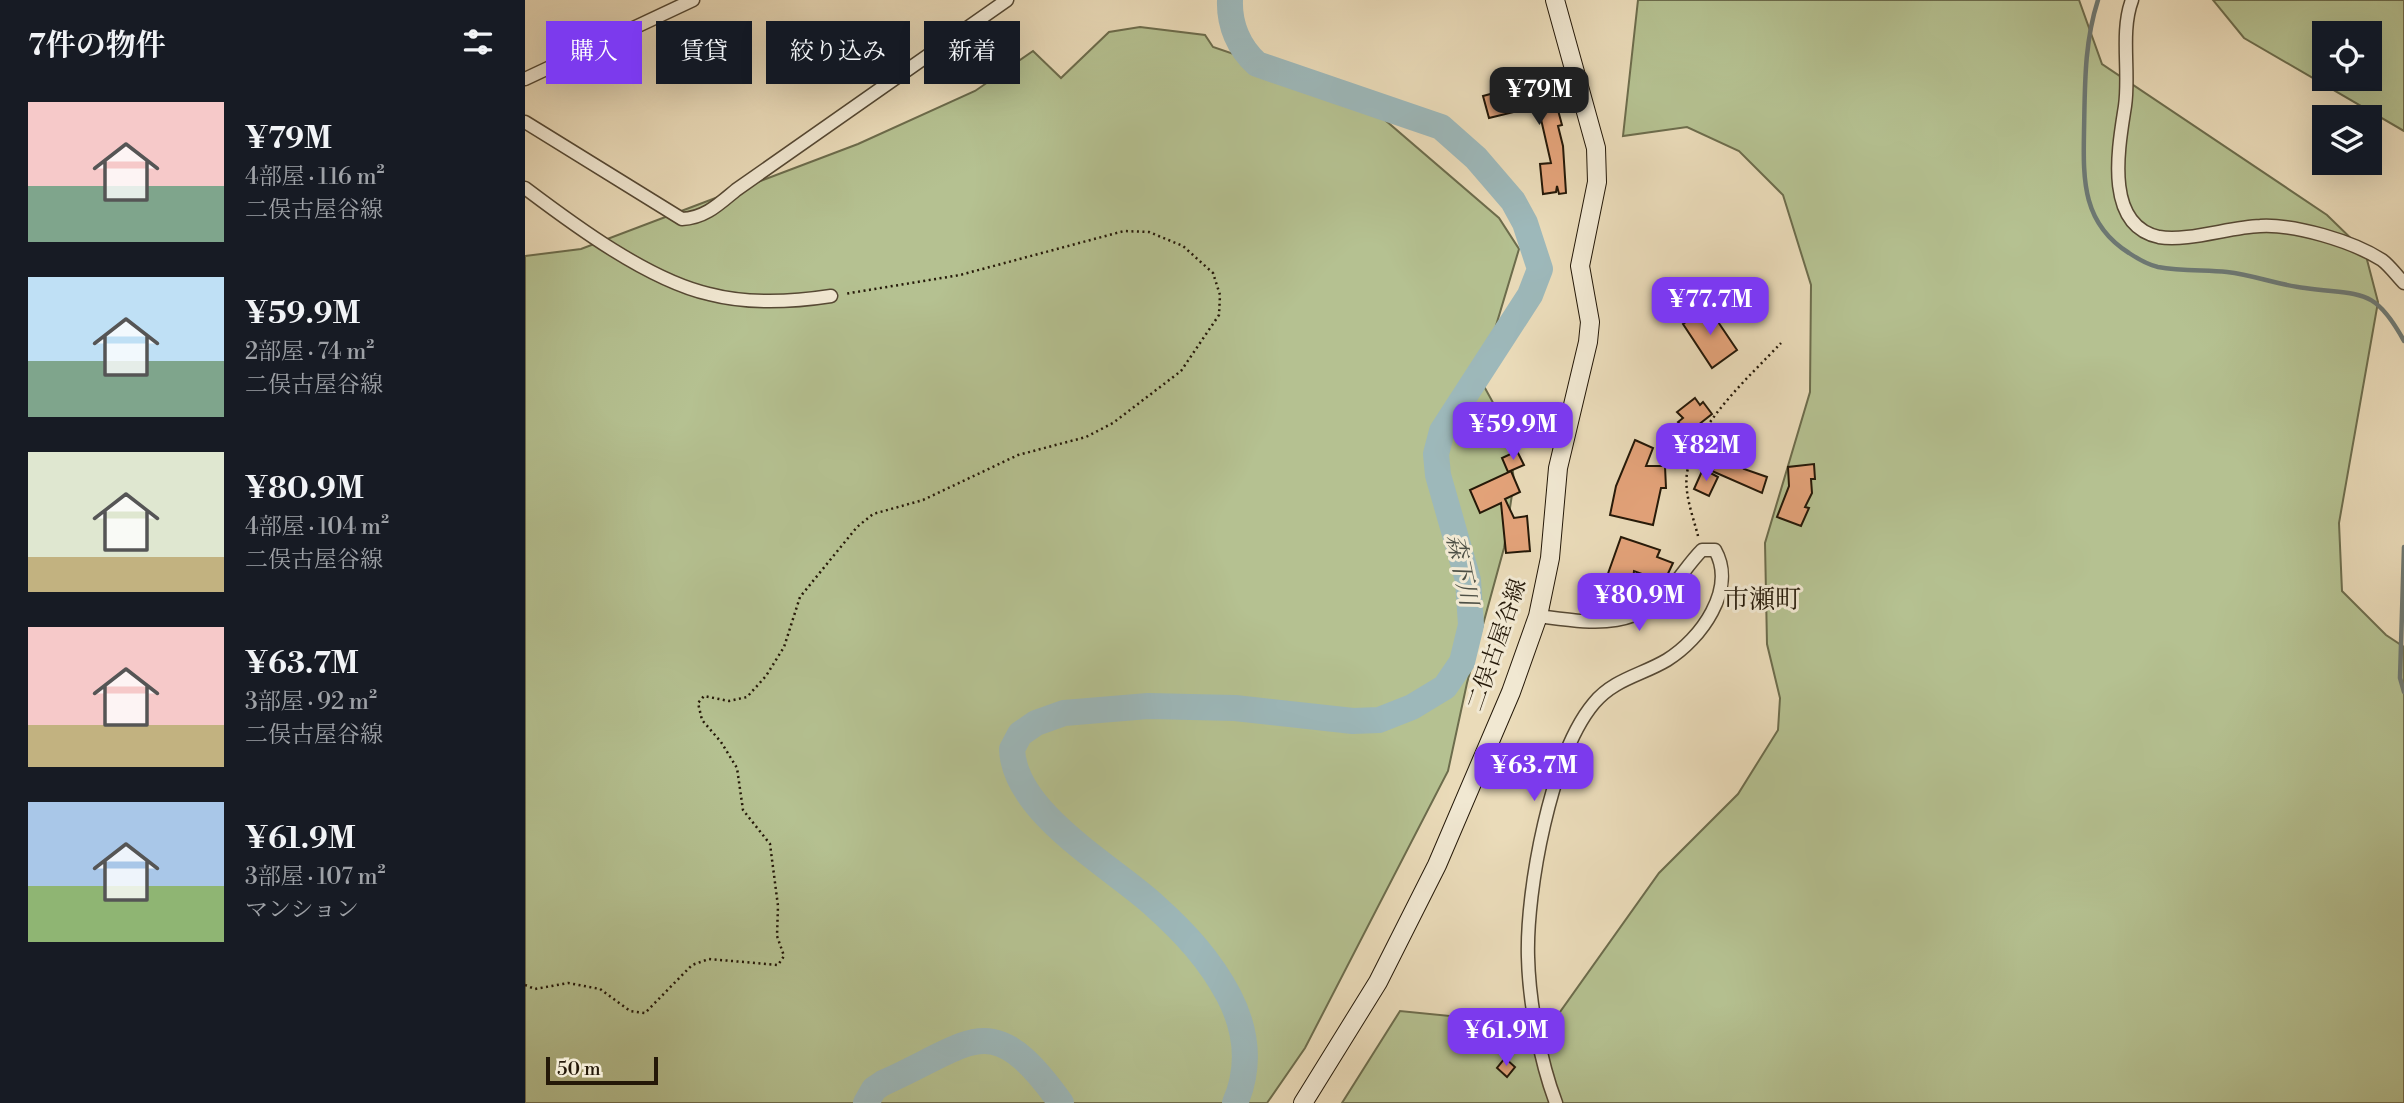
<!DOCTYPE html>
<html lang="ja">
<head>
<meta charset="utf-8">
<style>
  :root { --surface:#171b24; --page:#242831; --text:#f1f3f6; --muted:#9ea1a6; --accent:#7c3aed }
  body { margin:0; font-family:"Libre Bodoni","Noto Serif JP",serif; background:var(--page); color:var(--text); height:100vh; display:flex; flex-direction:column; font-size:26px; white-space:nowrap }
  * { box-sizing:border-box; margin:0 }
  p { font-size:23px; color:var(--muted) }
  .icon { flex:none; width:38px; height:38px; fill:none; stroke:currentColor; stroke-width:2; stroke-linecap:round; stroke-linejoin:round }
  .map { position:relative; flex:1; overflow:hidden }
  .drawer { display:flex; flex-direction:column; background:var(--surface); width:525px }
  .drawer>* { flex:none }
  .guide { position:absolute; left:21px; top:21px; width:665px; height:63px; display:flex; gap:14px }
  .tools { position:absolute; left:1787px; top:21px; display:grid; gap:14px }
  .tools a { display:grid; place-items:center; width:70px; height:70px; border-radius:0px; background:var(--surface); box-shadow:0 7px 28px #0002; font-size:35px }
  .scale { position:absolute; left:21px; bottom:18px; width:112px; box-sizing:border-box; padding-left:7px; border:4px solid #241808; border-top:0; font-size:19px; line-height:24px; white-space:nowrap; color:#241808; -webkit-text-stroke:5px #f1e8d2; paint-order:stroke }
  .price { position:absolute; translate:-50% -60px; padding:0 16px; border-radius:14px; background:var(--accent); color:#fff; font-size:23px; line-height:46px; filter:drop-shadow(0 2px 4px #0008) }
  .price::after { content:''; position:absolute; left:50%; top:42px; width:21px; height:16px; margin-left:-10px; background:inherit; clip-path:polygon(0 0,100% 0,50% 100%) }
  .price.active { background:#222; color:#fff }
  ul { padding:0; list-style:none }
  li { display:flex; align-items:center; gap:21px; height:175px; padding:0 28px }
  li span { display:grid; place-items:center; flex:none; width:196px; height:140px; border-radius:0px; color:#555 }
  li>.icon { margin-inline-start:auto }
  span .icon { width:84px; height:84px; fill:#fffc; stroke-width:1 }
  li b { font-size:30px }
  h2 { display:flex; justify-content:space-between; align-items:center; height:84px; padding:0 28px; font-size:30px }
  .pill { padding:0 24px; border-radius:0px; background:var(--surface); box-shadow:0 7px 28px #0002; font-size:24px; line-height:63px }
  .pill.active { background:var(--accent); color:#fff }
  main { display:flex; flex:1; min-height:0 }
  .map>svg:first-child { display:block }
</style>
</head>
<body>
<main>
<section class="drawer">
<h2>7件の物件<svg class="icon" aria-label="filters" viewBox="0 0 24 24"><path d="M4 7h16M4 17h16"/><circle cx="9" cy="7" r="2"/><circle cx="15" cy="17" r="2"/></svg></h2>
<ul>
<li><span style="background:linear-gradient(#f6c9c9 60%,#7fa58c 0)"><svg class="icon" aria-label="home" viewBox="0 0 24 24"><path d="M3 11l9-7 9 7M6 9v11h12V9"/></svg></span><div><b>¥79M</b><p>4部屋 · 116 m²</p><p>二俣古屋谷線</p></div></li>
<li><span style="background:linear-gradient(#bfe0f5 60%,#7fa58c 0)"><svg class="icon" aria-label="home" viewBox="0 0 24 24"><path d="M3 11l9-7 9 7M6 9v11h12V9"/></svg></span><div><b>¥59.9M</b><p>2部屋 · 74 m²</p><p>二俣古屋谷線</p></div></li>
<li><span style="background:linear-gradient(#dfe7d0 75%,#c2b280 0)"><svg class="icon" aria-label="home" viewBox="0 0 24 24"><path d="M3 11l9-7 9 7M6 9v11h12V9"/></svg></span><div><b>¥80.9M</b><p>4部屋 · 104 m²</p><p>二俣古屋谷線</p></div></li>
<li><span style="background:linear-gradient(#f6c9c9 70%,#c2b280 0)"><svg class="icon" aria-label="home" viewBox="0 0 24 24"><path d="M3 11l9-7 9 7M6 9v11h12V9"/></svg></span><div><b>¥63.7M</b><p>3部屋 · 92 m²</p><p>二俣古屋谷線</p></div></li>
<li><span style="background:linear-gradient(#a9c7e8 60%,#8fb573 0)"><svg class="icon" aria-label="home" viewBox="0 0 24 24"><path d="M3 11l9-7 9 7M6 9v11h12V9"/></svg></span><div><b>¥61.9M</b><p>3部屋 · 107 m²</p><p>マンション</p></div></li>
</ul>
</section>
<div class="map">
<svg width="1879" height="1103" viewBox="0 0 1879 1103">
  <rect width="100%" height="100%" fill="#eadbb9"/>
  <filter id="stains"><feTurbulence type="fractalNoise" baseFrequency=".00286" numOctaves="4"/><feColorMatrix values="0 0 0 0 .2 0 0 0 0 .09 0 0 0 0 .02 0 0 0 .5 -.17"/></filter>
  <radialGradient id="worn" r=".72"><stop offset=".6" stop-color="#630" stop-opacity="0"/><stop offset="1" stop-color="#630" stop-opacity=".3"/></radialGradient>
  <g fill="#b5c191" stroke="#6c6c4c" stroke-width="2" fill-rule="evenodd">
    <path d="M1113,0H1554L1577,64L1802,215L1840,252L1853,302L1814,523L1817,591L1861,635L1879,647V1103H817L875,1011L1025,1026L1134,873L1213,794L1253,730L1255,698L1242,644L1240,543L1285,392L1286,285L1258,195L1214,151L1162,127L1098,136Z"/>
    <path d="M1688,0H1879V131L1719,38ZM1799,33H1844V79H1799Z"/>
    <path d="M615,27L680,35L688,47L832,96L974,218L994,249L955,379L983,430L989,481L979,548L942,683L923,771L780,1048L742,1103H0V256L56,249L333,144L450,91L508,51L536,78L584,32Z"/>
  </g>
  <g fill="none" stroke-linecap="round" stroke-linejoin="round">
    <g stroke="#6d7873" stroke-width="4.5">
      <path d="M1573,0C1559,43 1560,87 1559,132C1558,182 1558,224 1604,253C1613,259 1623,265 1633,267C1656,271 1679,270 1702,272C1729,275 1753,285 1780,288C1836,296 1849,286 1879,341"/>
      <path d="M1879,547L1875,678L1879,692"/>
    </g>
    <g stroke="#9db8ba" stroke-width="26">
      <path d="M705,0C704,25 714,48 732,64L916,127L951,158L988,201L1000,223L1015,269L1005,295L917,431L911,454L913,475L943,580L946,625L937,662L920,687L887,707L854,720L828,721L710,708L623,706L539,713L511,723L495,734L487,749C489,813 588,867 630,906C660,933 685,960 704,996C722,1031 726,1066 710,1103"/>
      <path d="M341,1103L349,1089L358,1083C448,1043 466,1005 536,1103"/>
    </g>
  </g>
  <g fill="#e4a37a" stroke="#241808" stroke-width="2">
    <path d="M1039,81L1043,95L1030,99L1037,125L1033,126L1038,146L1041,193L1034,194L1032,186L1031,192L1018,194L1015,164L1026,163L1013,106L964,118L958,96L984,89L986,97Z"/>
    <path d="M1183,307L1212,350L1187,368L1158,324Z"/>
    <path d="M1170,398L1175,405L1178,402L1187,414L1163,433L1153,422L1158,418L1152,412Z"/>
    <path d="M1110,440L1128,448L1121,466H1140L1141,488H1136L1128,525L1085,515L1091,486Z"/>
    <path d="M1203,446L1225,456L1219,469L1242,477L1237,493L1187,471Z"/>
    <path d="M992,451L999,465L983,472L977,458Z"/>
    <path d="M1289,464L1290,479H1286L1287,493L1280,507L1284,508L1276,526L1252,517L1264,486L1263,467Z"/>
    <path d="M1178,469L1193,477L1184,496L1169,489Z"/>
    <path d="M986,471L995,492L980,499L989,518L1002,516L1005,551L981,553L976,503L955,513L945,490Z"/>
    <path d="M1096,537L1135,550L1132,557L1148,563L1139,582L1109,571L1106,594L1082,591L1083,583L1080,582Z"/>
    <path d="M980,1058L990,1067L982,1077L972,1068Z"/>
  </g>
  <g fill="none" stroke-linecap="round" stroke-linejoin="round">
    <defs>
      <g id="minor">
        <path d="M1607,0C1595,32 1605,72 1600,106C1594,145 1578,225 1634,237C1662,242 1705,227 1735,226C1770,224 1827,241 1857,260C1865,266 1872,276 1879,283"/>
        <path d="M0,79L168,0"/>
        <path d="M0,122L157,219C180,218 194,204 211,190L482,0"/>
        <path d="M0,188C49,225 123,280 184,294C222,304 267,302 306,296"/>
        <path d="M1013,616C1068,623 1111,632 1150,583C1159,572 1167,560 1177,550H1190C1212,589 1176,639 1142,660C1117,675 1089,679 1069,703C1026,754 1001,891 1003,957C1004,1001 1015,1061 1031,1103"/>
      </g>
      <path id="secondary" d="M778,1103L853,982L912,865L986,692L1013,616L1025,558L1033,468L1063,342L1065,322L1055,266L1072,182L1071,148L1030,0"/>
    </defs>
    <use href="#minor" stroke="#564934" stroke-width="15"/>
    <use href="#secondary" stroke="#241808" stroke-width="20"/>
    <g stroke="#241808" stroke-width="2.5" stroke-dasharray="2 3.5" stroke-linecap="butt">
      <path d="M1173,536C1168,516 1159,494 1162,473C1169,426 1225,376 1256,343"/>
      <path d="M0,985L10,989L43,983L75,989L105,1011L120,1013L167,965L184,959L253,965L259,956L252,936L253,906L245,844L218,810L212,768L196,742L177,720L173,703L179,696L204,701L222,697L241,676L259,647L275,597L332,527L348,514L398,500L493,455L561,437L588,423L656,371L694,315L695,295L688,273L658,246L624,232L599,231L435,275L319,294"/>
    </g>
    <use href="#minor" stroke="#f1e8d2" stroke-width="12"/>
    <use href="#secondary" stroke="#f1e8d2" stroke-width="18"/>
  </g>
  <g text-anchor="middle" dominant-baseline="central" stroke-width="6" stroke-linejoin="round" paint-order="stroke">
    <g font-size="23" fill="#241808" stroke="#f1e8d2">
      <text transform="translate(972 645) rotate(-71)">二俣古屋谷線</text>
    </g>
    <g font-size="24" font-style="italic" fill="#4e5046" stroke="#f1e8d2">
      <text transform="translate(936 570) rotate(78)">森下川</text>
    </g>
    <g font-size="26" fill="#241808" stroke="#f1e8d2">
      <text x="1237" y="600">市瀬町</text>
    </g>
  </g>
  <rect width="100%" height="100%" filter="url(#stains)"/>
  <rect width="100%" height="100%" fill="url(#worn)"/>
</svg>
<div class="tools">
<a><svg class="icon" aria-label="locate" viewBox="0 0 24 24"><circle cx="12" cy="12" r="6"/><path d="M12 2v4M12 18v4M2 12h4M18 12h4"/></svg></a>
<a><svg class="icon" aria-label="layers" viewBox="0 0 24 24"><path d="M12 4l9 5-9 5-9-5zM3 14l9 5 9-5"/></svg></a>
</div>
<div class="scale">50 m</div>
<b class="price active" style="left:1014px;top:127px">¥79M</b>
<b class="price" style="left:1185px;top:337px">¥77.7M</b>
<b class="price" style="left:988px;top:462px">¥59.9M</b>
<b class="price" style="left:1181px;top:483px">¥82M</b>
<b class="price" style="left:1114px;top:633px">¥80.9M</b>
<b class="price" style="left:1009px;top:803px">¥63.7M</b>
<b class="price" style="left:981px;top:1068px">¥61.9M</b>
<div class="guide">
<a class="pill active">購入</a>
<a class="pill">賃貸</a>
<a class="pill">絞り込み</a>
<a class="pill">新着</a>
</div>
</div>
</main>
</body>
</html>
